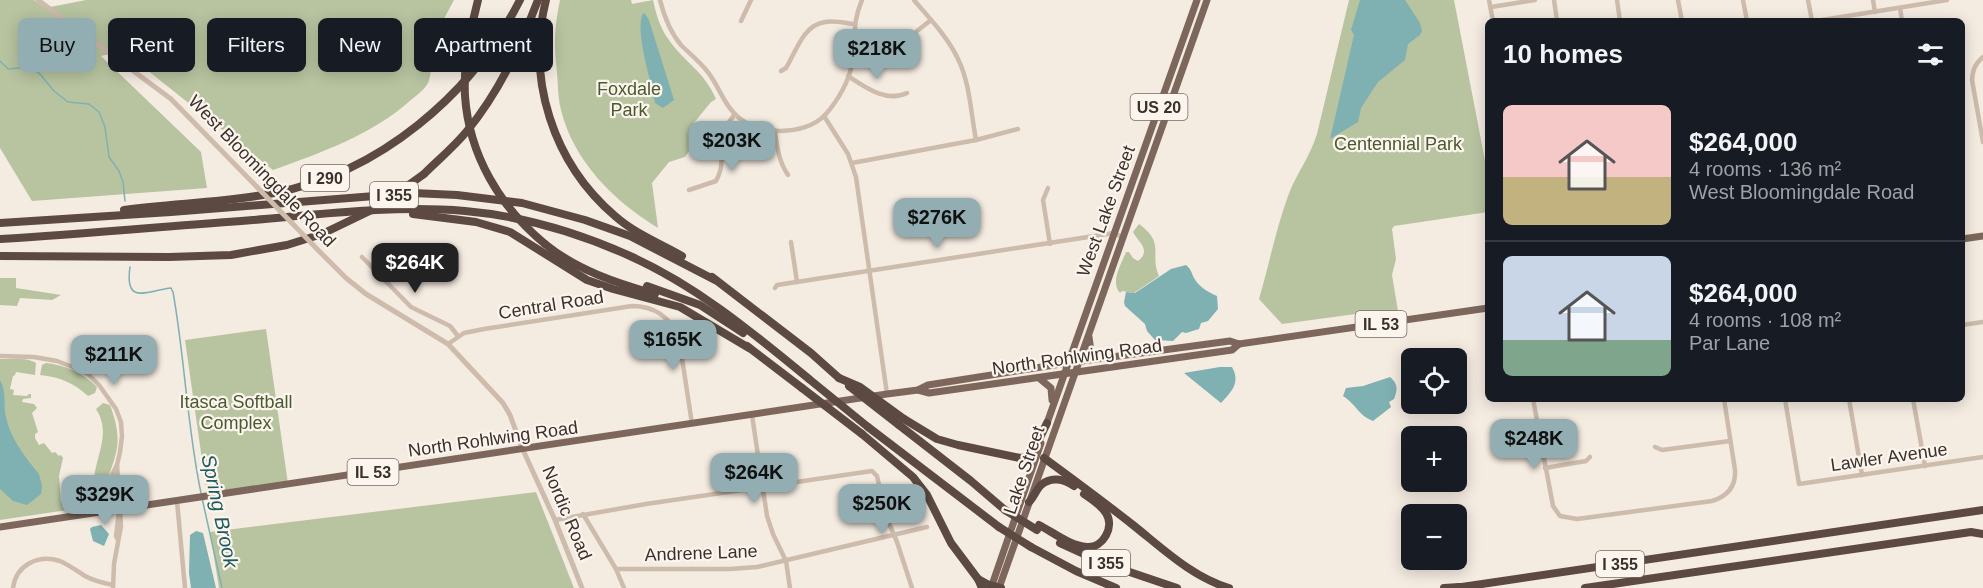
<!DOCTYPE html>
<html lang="en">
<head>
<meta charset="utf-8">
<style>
  :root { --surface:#171b24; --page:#242831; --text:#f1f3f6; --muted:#9ea1a6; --line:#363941; --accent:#92aeb2 }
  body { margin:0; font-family:Arial,sans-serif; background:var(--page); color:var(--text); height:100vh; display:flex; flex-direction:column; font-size:22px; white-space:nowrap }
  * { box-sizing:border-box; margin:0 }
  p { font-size:20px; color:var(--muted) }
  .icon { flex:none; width:33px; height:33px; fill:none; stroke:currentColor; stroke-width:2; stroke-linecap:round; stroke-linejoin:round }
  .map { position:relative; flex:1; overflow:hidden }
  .side { position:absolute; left:1485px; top:18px; width:480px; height:384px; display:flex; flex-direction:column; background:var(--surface); border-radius:9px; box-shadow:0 3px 15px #0003 }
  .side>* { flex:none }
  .banner { position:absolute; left:18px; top:18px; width:570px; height:54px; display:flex; gap:12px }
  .fabs { position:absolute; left:1401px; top:348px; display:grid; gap:12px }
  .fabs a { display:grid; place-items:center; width:66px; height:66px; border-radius:9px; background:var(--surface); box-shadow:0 3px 15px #0003; font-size:30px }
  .price { position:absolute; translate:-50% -51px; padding:0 14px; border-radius:12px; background:var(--accent); color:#111; font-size:20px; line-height:39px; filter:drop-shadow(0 2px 3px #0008) }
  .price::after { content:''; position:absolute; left:50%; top:36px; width:18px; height:14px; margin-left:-9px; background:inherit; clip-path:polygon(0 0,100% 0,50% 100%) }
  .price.selected { background:#222; color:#fff }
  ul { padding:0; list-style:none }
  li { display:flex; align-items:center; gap:18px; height:150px; padding:0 18px }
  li+li { border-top:2px solid var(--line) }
  li span { display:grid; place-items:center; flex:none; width:168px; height:120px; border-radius:9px; color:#555 }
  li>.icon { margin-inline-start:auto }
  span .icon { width:72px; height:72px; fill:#fffc; stroke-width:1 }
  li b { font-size:26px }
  h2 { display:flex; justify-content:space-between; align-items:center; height:72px; padding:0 18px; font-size:26px }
  .tag { padding:0 21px; border-radius:9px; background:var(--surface); box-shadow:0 3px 15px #0003; font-size:21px; line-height:54px }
  .tag.selected { background:var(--accent); color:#111 }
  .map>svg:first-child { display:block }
</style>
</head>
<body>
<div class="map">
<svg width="1983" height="588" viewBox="0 0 1983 588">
  <rect width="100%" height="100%" fill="#f4ebe1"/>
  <g fill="#b8c4a0">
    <path d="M0,0H34L45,8L86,0H454C445,17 436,32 433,51C431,61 432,73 428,83C425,89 417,95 412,99C372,135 323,152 273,170L123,51L101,56L201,152L207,188L32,201L0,148Z"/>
    <path d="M560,0H631L632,4L653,0C656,14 660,28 669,40C685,63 704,71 716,99L711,102L693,124L691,148L685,157L669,162L652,183L658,228C614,201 574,162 561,110C558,98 558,85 557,73C554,45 554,28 560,0Z"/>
    <path d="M1349,0H1454L1488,176V212L1394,226L1392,229L1396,259L1392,275L1398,311L1370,312L1282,324L1259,299C1269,265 1276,229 1288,196C1296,174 1310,157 1317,134Z"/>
    <path d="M1139,224C1166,244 1149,253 1159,276L1134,293L1122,291L1120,293C1110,282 1121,265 1126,252H1129L1133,258L1138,261C1152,250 1138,242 1133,232Z"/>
    <path d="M0,278H16V288L61,295L52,300L20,298L17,306L0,305Z"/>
    <path d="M266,329L288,484L207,495L185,340Z"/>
    <path d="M0,359C11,359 27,357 36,363L35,375L16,372L15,375L13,376L10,389L14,390L13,395L27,396L29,394H31V398L23,399L22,402L34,404L37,408L32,413L38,432L35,434V438L39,445L44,443L52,453L55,452L59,456L61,455L63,458L59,476L61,502L90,498L91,495L95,494C88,465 115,438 96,409L103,403L110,405C116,421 120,437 116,453C111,474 104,478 108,501L101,505L0,520Z"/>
    <path d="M46,363C65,365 84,373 97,387L95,393L88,396C74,383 60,377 40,375L42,365Z"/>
    <path d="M536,492L574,588H219L210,532Z"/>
  </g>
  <g fill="#7fb0b2">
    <path d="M1360,0H1405L1420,23L1422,31L1420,35L1408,44L1405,60L1378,82L1361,108L1358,122L1330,139L1354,35L1351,30Z"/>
    <path d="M643,13L645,14L649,20L674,100L663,108L655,103C652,83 634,30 643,13Z"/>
    <path d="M1186,265C1191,269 1191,272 1194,278C1199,287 1208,292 1217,296L1218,309L1208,321L1201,323L1199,329L1186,333L1182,332L1173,341L1155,340L1147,331L1145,324L1125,306L1124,302L1126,292L1135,293L1171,269Z"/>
    <path d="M1220,367H1232C1241,383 1231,392 1221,403L1184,373Z"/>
    <path d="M1390,377C1398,384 1398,389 1394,399L1389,402L1391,407L1373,421C1358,415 1356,404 1343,396L1346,388L1363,386Z"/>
    <path d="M0,380C7,392 3,404 6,417C10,438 25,457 39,474L42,486L41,494L27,505L13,501L0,489Z"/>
    <path d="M101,525L109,534L104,546L93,541L90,529L92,527Z"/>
    <path d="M196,531L203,533L216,588H191L189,573L190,535Z"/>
  </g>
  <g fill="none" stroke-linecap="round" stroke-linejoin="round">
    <g stroke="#7fb0b2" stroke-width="1.5">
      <path d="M0,61L8,69L29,67L39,73L54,91L68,102L89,104L99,112L105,127L109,157L119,171L123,182L125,201"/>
      <path d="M130,267C124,307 149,290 171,288L173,292C185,359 187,427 201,493"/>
      <path d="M202,498L222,588"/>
    </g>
    <g stroke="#cdbbac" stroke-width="4.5">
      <path d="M660,0C664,16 670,32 681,45C690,54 699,61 707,71C718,84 722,101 734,113C754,136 804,137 825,115C837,102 850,80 852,63C856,40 852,22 862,0"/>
      <path d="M914,0C929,18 948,37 958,59C970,83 971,114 976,140"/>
      <path d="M1489,0L1493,21"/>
      <path d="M1554,0L1557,21"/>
      <path d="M1617,0L1620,21"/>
      <path d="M1678,0L1682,21"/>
      <path d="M1743,0L1747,21"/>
      <path d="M1808,0L1812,21"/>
      <path d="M1873,0L1875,12"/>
      <path d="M1491,7L1535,0"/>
      <path d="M1900,8L1902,21"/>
      <path d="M741,21L751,0"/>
      <path d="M1816,21L1947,0"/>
      <path d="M917,31L931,20"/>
      <path d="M1983,57C1975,64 1973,69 1972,80L1983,142"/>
      <path d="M781,71L786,68C796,52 803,25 825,22C834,20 845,23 854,24"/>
      <path d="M848,76C865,87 886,103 907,93"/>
      <path d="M824,116L848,154L856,177L887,394"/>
      <path d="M775,132C777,147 779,162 788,175"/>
      <path d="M852,163L976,140L1018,129"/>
      <path d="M1048,188L1043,200L1050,244"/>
      <path d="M689,190L716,181C727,160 717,155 722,135C724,128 730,121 734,115"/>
      <path d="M791,242L797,282"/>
      <path d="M362,257L411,307L450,326L458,336"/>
      <path d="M775,288L777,285L1114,233L1122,237"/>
      <path d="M1962,325L1983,322"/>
      <path d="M448,344L464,333L484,329L632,306C655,306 670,317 679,338L692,424"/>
      <path d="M0,356L34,357L57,361L78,369L88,374L99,385L116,409L121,422L122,436L120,452L117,465L121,526L114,564L113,588"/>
      <path d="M1533,399L1553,506L1560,516L1577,519L1712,501C1728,496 1736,486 1735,470L1724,399"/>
      <path d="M1785,399L1799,484L1983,457"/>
      <path d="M1849,399L1862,475"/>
      <path d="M1913,399L1925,466"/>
      <path d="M1533,400L1542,399"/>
      <path d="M752,415L767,516L773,534L786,561L790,588"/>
      <path d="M1655,447L1662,450L1730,441"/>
      <path d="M1545,468L1586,461L1590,457"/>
      <path d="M177,501L185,588"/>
      <path d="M110,510L107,485L117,465"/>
      <path d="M583,514L616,569L624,588"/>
      <path d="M555,520L646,504L872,471L877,476L886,516L897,542L912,588"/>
      <path d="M118,540L116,536L119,511"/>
      <path d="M616,569H730L757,567L927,527"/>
      <path d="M13,588C16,565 38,554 60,561C69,565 77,571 85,576C94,581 103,583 113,585"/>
    </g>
    <g stroke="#cdbbac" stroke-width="5">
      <path d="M38,0L171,99L257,187"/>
      <path d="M318,250L346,278L366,294L448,344L503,403L510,415L523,450L555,520L582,588"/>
    </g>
    <g stroke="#7d675c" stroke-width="7">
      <path d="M1962,239L1983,236"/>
      <path d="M1089,337L1091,351L1095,355L1102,357"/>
      <path d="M1039,378L1051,388L1052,400"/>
      <path d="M918,390L929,393L1232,350L1239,344"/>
      <path d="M1046,426L1197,0"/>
      <path d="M0,527L887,394L918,390L928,385L1067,363L1230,341L1239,344L1488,308"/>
      <path d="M991,588L1041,443"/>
      <path d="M999,588L1207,0"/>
    </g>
    <g stroke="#5c4a42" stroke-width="8">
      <path d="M546,0C526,79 553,163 615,216C634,233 659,243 682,256"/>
      <path d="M466,50L478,0"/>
      <path d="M424,174C438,160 454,147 467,131C499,92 520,47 538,0"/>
      <path d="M124,210C174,203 224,203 274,193C379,173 472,95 520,0"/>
      <path d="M413,214L476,222L510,232L587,280L613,289L680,307L749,348"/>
      <path d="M0,223L171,212L413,193L457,195L522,203L585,220L630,236L715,280"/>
      <path d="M0,239C84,234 169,226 253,220C323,214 395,205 465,211C522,216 579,233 630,256C697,286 753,333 809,379"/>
      <path d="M545,244C577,270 616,283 655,294"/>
      <path d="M0,256L169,257L231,255L287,245L322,234"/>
      <path d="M712,277L811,353L839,378"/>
      <path d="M647,286L700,305L743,333"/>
      <path d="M747,346L802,388"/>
      <path d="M904,419L937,439L958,445L1020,458L1028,457L1032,454L1047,423"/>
      <path d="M899,425L971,481L1005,510"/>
      <path d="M868,427L999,527"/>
      <path d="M862,434L913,477L927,495L951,543L978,579L982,588"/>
      <path d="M1044,458C1074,480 1104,502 1133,525C1162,548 1192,577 1229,588"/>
      <path d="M1029,502C1034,497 1036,490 1041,485C1051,476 1064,479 1074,486"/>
      <path d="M1039,525C1053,532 1070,546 1087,547C1103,548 1115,527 1106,513C1101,505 1091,499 1084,494"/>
      <path d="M1060,543L1106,564L1177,588"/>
      <path d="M1031,547L1076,571L1116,588"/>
      <path d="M978,579L987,584L1001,588"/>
      <path d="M1444,588L1459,587"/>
      <path d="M1455,588L1983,510"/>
      <path d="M1585,588L1971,532L1983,534"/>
    </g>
    <path stroke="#cdbbac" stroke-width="5" d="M257,187L318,250"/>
    <g stroke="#5c4a42" stroke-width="8">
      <path d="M466,50C466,65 464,81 465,96C469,155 500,207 545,244"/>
      <path d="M322,234L378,207L424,174"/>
      <path d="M839,378L860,387L904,419"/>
      <path d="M809,379L868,427"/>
      <path d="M849,386L899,425"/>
      <path d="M802,388L862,434"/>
      <path d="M1005,510L1037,530"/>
      <path d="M999,527L1031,547"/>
    </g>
  </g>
  <g text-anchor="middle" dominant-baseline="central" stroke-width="4.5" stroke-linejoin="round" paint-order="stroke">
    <g fill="#fbf5ee" stroke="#756b66" stroke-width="1.5">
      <rect x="1130.5" y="94" width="57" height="26" rx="4.5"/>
      <rect x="301" y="165" width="48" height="26" rx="4.5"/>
      <rect x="370" y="182" width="48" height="26" rx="4.5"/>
      <rect x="1355.5" y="311" width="51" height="26" rx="4.5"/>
      <rect x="347.5" y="459" width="51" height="26" rx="4.5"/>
      <rect x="1082" y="550" width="48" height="26" rx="4.5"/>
      <rect x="1596" y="551" width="48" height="26" rx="4.5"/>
    </g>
    <g font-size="16" font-weight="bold" fill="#3b302b">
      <text x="1159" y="107">US 20</text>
      <text x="325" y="178">I 290</text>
      <text x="394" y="195">I 355</text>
      <text x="1381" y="324">IL 53</text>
      <text x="373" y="472">IL 53</text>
      <text x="1106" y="563">I 355</text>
      <text x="1620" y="564">I 355</text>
    </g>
    <g font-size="18" fill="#4a5a2e" stroke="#fbf5ee">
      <text x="629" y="89">Foxdale<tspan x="629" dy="21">Park</tspan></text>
      <text x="1398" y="144">Centennial Park</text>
      <text x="236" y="402">Itasca Softball<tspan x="236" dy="21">Complex</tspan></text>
    </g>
    <g font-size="18" fill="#3b302b" stroke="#fbf5ee">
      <text transform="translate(262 171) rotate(46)">West Bloomingdale Road</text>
      <text transform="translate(1106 211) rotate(-70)">West Lake Street</text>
      <text transform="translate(551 305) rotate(-9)">Central Road</text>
      <text transform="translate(1077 357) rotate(-8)">North Rohlwing Road</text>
      <text transform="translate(493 439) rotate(-8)">North Rohlwing Road</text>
      <text transform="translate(1889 457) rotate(-8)">Lawler Avenue</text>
      <text transform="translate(1024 470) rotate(-71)">Lake Street</text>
      <text transform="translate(567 513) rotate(67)">Nordic Road</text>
      <text transform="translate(701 553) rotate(-2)">Andrene Lane</text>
    </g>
    <g font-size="20" font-style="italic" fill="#1f5a5e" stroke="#fbf5ee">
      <text transform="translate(220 511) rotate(78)">Spring Brook</text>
    </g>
  </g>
</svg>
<div class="fabs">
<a><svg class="icon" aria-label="locate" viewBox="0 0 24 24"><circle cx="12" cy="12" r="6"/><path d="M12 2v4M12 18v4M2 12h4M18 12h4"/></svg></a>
<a>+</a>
<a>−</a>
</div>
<b class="price" style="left:877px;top:80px">$218K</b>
<b class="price" style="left:732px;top:172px">$203K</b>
<b class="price" style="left:937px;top:249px">$276K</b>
<b class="price selected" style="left:415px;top:294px">$264K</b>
<b class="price" style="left:673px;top:371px">$165K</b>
<b class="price" style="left:114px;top:386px">$211K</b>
<b class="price" style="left:1534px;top:470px">$248K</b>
<b class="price" style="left:754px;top:504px">$264K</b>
<b class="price" style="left:105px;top:526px">$329K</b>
<b class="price" style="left:882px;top:535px">$250K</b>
<div class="banner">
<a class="tag selected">Buy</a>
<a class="tag">Rent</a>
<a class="tag">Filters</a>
<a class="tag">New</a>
<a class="tag">Apartment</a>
</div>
<section class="side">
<h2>10 homes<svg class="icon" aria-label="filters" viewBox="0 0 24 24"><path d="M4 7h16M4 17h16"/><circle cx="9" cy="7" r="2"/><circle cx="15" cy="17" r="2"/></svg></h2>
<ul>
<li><span style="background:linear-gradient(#f6c9c9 60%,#c2b280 0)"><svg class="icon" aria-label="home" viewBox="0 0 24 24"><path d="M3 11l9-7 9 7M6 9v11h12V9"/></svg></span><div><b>$264,000</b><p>4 rooms · 136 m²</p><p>West Bloomingdale Road</p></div></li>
<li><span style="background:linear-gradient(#c9d6e8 70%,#7fa58c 0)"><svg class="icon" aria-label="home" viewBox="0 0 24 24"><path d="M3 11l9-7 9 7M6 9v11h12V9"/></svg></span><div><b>$264,000</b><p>4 rooms · 108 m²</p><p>Par Lane</p></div></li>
</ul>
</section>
</div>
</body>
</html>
